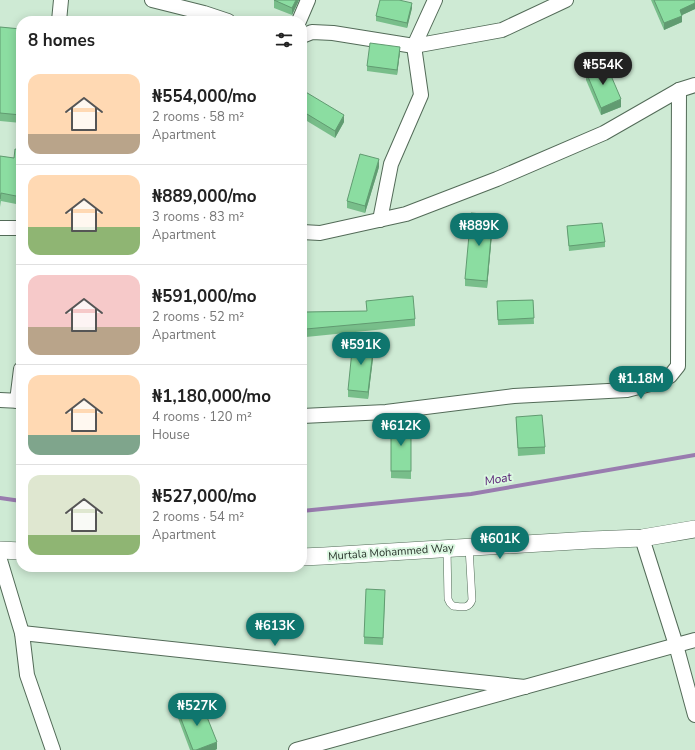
<!DOCTYPE html>
<html lang="en">
<head>
<meta charset="utf-8">
<style>
  :root { --surface:#fff; --page:#f2f2f2; --text:#222; --muted:#767676; --line:#e0e0e0; --accent:#0f766e }
  body { margin:0; font-family:"Nunito Sans",sans-serif; background:var(--page); color:var(--text); height:100vh; display:flex; flex-direction:column; font-size:15px; white-space:nowrap }
  * { box-sizing:border-box; margin:0 }
  p { font-size:13px; color:var(--muted) }
  .icon { flex:none; width:22px; height:22px; fill:none; stroke:currentColor; stroke-width:2; stroke-linecap:round; stroke-linejoin:round }
  .map { position:relative; flex:1; overflow:hidden }
  .drawer { position:absolute; left:16px; top:16px; width:291px; height:556px; display:flex; flex-direction:column; background:var(--surface); border-radius:16px; box-shadow:0 2px 10px #0003 }
  .drawer>* { flex:none }
  .price { position:absolute; translate:-50% -34px; padding:0 9px; border-radius:14px; background:var(--accent); color:#fff; font-size:13px; line-height:26px; filter:drop-shadow(0 1px 2px #0008) }
  .price::after { content:''; position:absolute; left:50%; top:24px; width:12px; height:9px; margin-left:-6px; background:inherit; clip-path:polygon(0 0,100% 0,50% 100%) }
  .price.current { background:#222; color:#fff }
  ul { padding:0; list-style:none }
  li { display:flex; align-items:center; gap:12px; height:100px; padding:0 12px }
  li+li { border-top:1px solid var(--line) }
  li span { display:grid; place-items:center; flex:none; width:112px; height:80px; border-radius:12px; color:#555 }
  li>.icon { margin-inline-start:auto }
  span .icon { width:48px; height:48px; fill:#fffc; stroke-width:1 }
  li b { font-size:17px }
  h2 { display:flex; justify-content:space-between; align-items:center; height:48px; padding:0 12px; font-size:17px }
  .map>svg:first-child { display:block }
</style>
</head>
<body>
<div class="map">
<svg width="695" height="750" viewBox="0 0 695 750">
  <rect width="100%" height="100%" fill="#ceead4"/>
  <g fill="none" stroke-linecap="round" stroke-linejoin="round">
    <g stroke="#997caf" stroke-width="4">
      <path d="M0,498L21,501"/>
      <path d="M302,511L471,494L695,455"/>
    </g>
    <defs>
      <path id="service" d="M447,549L448,599L450,603L453,606C462,607 469,609 472,600L469,547"/>
      <g id="minor">
        <path d="M152,0L204,13L228,21"/>
        <path d="M59,21L61,0"/>
        <path d="M299,21L308,0"/>
        <path d="M302,36L312,32L333,33L414,46L502,30L566,0"/>
        <path d="M380,220L391,164L421,95L414,46L435,0"/>
        <path d="M0,228H21"/>
        <path d="M302,232L320,233L406,214L497,179L604,133L679,90L695,85"/>
        <path d="M0,400L21,401"/>
        <path d="M17,401L21,369"/>
        <path d="M302,416L386,412L514,396L627,390L654,383L670,376L678,366L679,90"/>
        <path d="M642,538L676,645L695,715"/>
        <path d="M0,560L22,633L27,675L53,750"/>
        <path d="M22,633L525,687"/>
        <path d="M296,750L695,640"/>
      </g>
      <g id="tertiary">
        <path d="M0,550L21,551"/>
        <path d="M302,557L324,556L591,540L642,538L695,529"/>
      </g>
    </defs>
    <use href="#service" stroke="#536b58" stroke-width="8"/>
    <use href="#minor" stroke="#536b58" stroke-width="16"/>
    <use href="#tertiary" stroke="#536b58" stroke-width="18"/>
    <use href="#service" stroke="#fff" stroke-width="7"/>
    <use href="#minor" stroke="#fff" stroke-width="14"/>
    <use href="#tertiary" stroke="#fff" stroke-width="17"/>
  </g>
  <g fill="#78be8a">
    <path d="M274,0H299L292,15L274,8Z"/>
    <path d="M651,0H695V9L682,15V22L664,30Z"/>
    <path d="M412,8L407,28L376,21V16Z"/>
    <path d="M0,27L21,29V123L0,121Z"/>
    <path d="M400,52L397,75L367,71V66Z"/>
    <path d="M586,72L621,107L601,115L586,80Z"/>
    <path d="M302,94L344,122L335,138L302,118Z"/>
    <path d="M21,150V205L1,201L0,207V156L14,158Z"/>
    <path d="M379,167L365,213L347,208V201Z"/>
    <path d="M493,223L487,288L465,286V279Z"/>
    <path d="M567,226L605,242V247L569,251Z"/>
    <path d="M533,300L534,324L498,325L497,301Z"/>
    <path d="M366,301L415,319V326L306,337L305,312L367,311Z"/>
    <path d="M374,350L368,399L348,397V390Z"/>
    <path d="M516,417L545,447V454L518,456Z"/>
    <path d="M391,423H411V479L391,478Z"/>
    <path d="M385,597L383,645L364,644V637Z"/>
    <path d="M178,711L217,749L215,750H190L178,718Z"/>
  </g>
  <g fill="#619b71">
    <path d="M296,0H299L292,15V8Z"/>
    <path d="M412,3V8L407,28V23Z"/>
    <path d="M695,3V9L680,16V10Z"/>
    <path d="M682,16V22L664,30V23Z"/>
    <path d="M400,47V52L397,75V70Z"/>
    <path d="M621,99V107L601,115V108Z"/>
    <path d="M344,115V122L335,138V131Z"/>
    <path d="M379,159V167L365,213V206Z"/>
    <path d="M493,215V223L487,288V281Z"/>
    <path d="M374,343V350L368,399V392Z"/>
    <path d="M217,742V749L215,750H196Z"/>
  </g>
  <g fill="#8bdda1" stroke="#619b71">
    <path d="M274,0H296L292,8Z"/>
    <path d="M380,0H399L412,3L407,23L376,16Z"/>
    <path d="M654,0H695V3L680,10L682,16L664,23Z"/>
    <path d="M0,27L21,29V115L0,113Z"/>
    <path d="M370,43L400,47L397,70L367,66Z"/>
    <path d="M606,64L621,99L601,108L586,72Z"/>
    <path d="M304,91L344,115L335,131L302,111V94Z"/>
    <path d="M15,149L21,150V197L1,193L0,199V156L14,158Z"/>
    <path d="M360,154L379,159L365,206L347,201Z"/>
    <path d="M471,213L493,215L487,281L465,279Z"/>
    <path d="M602,223L605,242L569,246L567,226Z"/>
    <path d="M413,296L415,319L306,329L305,312L367,311L366,301Z"/>
    <path d="M533,300L534,318L498,320L497,301Z"/>
    <path d="M353,341L374,343L368,392L348,390Z"/>
    <path d="M542,415L545,447L518,448L516,417Z"/>
    <rect x="391" y="423" width="20" height="48"/>
    <path d="M366,589L385,590L383,638L364,637Z"/>
    <path d="M201,702L217,742L196,750H193L178,711Z"/>
  </g>
  <g text-anchor="middle" dominant-baseline="central" stroke-width="4" stroke-linejoin="round" paint-order="stroke">
    <g font-size="11" fill="#28322a" stroke="#dbf7e1">
      <text transform="translate(391 552) rotate(-4)">Murtala Mohammed Way</text>
    </g>
    <g font-size="12" font-style="italic" fill="#521670" stroke="#dbf7e1">
      <text transform="translate(498 479) rotate(-10)">Moat</text>
    </g>
  </g>
</svg>
<b class="price current" style="left:603px;top:86px">₦554K</b>
<b class="price" style="left:479px;top:247px">₦889K</b>
<b class="price" style="left:361px;top:366px">₦591K</b>
<b class="price" style="left:641px;top:400px">₦1.18M</b>
<b class="price" style="left:401px;top:447px">₦612K</b>
<b class="price" style="left:500px;top:560px">₦601K</b>
<b class="price" style="left:275px;top:647px">₦613K</b>
<b class="price" style="left:197px;top:727px">₦527K</b>
<section class="drawer">
<h2>8 homes<svg class="icon" aria-label="filters" viewBox="0 0 24 24"><path d="M4 7h16M4 17h16"/><circle cx="9" cy="7" r="2"/><circle cx="15" cy="17" r="2"/></svg></h2>
<ul>
<li><span style="background:linear-gradient(#ffd9b3 75%,#b9a48a 0)"><svg class="icon" aria-label="home" viewBox="0 0 24 24"><path d="M3 11l9-7 9 7M6 9v11h12V9"/></svg></span><div><b>₦554,000/mo</b><p>2 rooms · 58 m²</p><p>Apartment</p></div></li>
<li><span style="background:linear-gradient(#ffd9b3 65%,#8fb573 0)"><svg class="icon" aria-label="home" viewBox="0 0 24 24"><path d="M3 11l9-7 9 7M6 9v11h12V9"/></svg></span><div><b>₦889,000/mo</b><p>3 rooms · 83 m²</p><p>Apartment</p></div></li>
<li><span style="background:linear-gradient(#f6c9c9 65%,#b9a48a 0)"><svg class="icon" aria-label="home" viewBox="0 0 24 24"><path d="M3 11l9-7 9 7M6 9v11h12V9"/></svg></span><div><b>₦591,000/mo</b><p>2 rooms · 52 m²</p><p>Apartment</p></div></li>
<li><span style="background:linear-gradient(#ffd9b3 75%,#7fa58c 0)"><svg class="icon" aria-label="home" viewBox="0 0 24 24"><path d="M3 11l9-7 9 7M6 9v11h12V9"/></svg></span><div><b>₦1,180,000/mo</b><p>4 rooms · 120 m²</p><p>House</p></div></li>
<li><span style="background:linear-gradient(#dfe7d0 75%,#8fb573 0)"><svg class="icon" aria-label="home" viewBox="0 0 24 24"><path d="M3 11l9-7 9 7M6 9v11h12V9"/></svg></span><div><b>₦527,000/mo</b><p>2 rooms · 54 m²</p><p>Apartment</p></div></li>
</ul>
</section>
</div>
</body>
</html>
